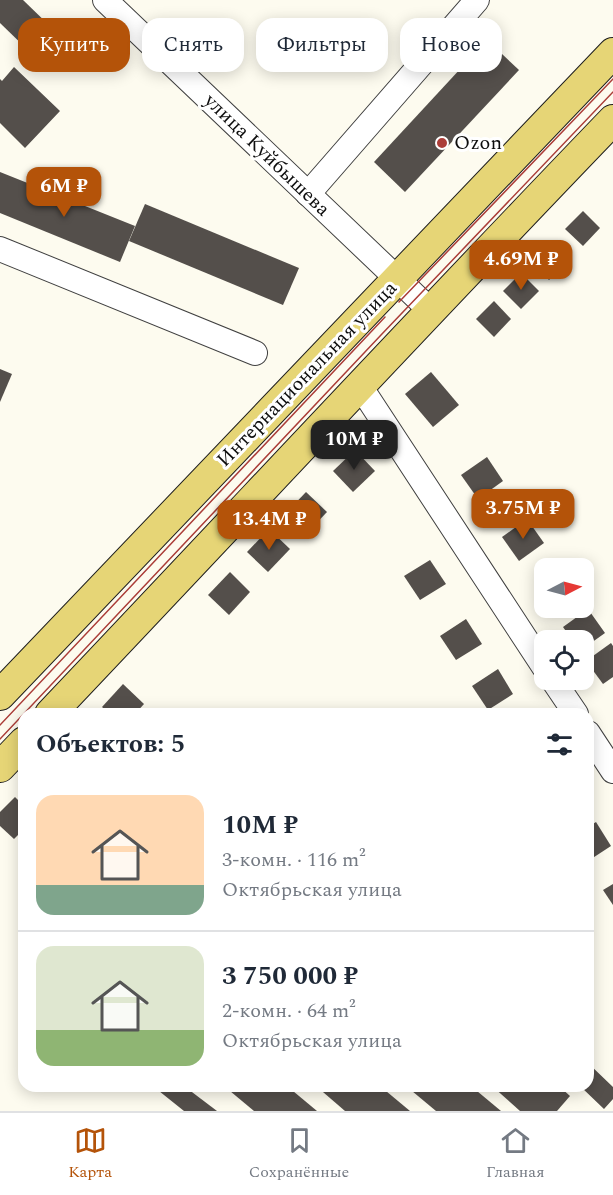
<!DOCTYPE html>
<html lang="ru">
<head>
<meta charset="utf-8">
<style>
  :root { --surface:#fff; --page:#f6f6f7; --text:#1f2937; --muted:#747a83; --line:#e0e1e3; --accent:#b45309 }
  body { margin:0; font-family:Spectral,serif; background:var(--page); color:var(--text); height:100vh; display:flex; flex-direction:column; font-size:22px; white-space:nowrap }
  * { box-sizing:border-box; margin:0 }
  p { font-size:20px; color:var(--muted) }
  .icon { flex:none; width:33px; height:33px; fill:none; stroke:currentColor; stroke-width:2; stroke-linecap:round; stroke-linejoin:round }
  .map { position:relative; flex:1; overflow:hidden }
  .panel { position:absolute; left:18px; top:708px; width:576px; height:384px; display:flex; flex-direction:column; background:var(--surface); border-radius:18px; box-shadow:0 3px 15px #0003 }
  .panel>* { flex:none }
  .hud { position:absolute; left:18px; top:18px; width:578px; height:54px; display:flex; gap:12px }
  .needle { width:39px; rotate:84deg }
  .controls { position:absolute; left:534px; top:558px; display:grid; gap:12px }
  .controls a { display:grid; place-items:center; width:60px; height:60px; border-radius:12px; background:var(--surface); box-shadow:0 3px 15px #0003; font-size:30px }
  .price { position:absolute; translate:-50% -51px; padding:0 14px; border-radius:12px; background:var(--accent); color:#fff; font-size:20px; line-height:39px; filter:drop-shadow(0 2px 3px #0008) }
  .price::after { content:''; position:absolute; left:50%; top:36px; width:18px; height:14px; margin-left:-9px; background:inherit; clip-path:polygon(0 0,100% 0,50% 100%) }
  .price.selected { background:#222; color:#fff }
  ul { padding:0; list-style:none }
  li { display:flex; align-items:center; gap:18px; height:150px; padding:0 18px }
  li+li { border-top:2px solid var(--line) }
  li span { display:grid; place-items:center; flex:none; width:168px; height:120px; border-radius:18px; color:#555 }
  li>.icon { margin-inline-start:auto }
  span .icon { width:72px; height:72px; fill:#fffc; stroke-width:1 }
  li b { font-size:26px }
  h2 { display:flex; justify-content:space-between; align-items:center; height:72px; padding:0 18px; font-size:26px }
  .chip { padding:0 21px; border-radius:18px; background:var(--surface); box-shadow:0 3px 15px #0003; font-size:21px; line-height:54px }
  .chip.selected { background:var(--accent); color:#fff }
  .dock { display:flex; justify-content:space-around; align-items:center; height:84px; border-top:2px solid var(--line); background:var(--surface); font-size:16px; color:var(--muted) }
  .dock a { display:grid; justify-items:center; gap:3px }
  .dock .selected { color:var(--accent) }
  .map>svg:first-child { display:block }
</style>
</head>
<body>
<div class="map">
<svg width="613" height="1111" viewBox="0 0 613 1111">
  <rect width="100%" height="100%" fill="#fdfbef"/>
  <g fill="#544f4b">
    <path d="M0,0H23L54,30L32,54L0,23Z"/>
    <path d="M487,40L519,70L405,192L374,162Z"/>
    <path d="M14,67L60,111L25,148L0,123V79L2,81Z"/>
    <path d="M0,172L135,226L120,262L0,213Z"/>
    <path d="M145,204L299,268L283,305L129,241Z"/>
    <path d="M583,211L600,228L583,246L565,229Z"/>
    <path d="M549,245L567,262L549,280L532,262Z"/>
    <path d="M521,273L539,291L521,309L503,291Z"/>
    <path d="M494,301L511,319L494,337L476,319Z"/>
    <path d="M0,369L12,374L0,402Z"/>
    <path d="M431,372L459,405L433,427L405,394Z"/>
    <path d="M355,450L375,471L353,492L333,471Z"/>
    <path d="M487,457L503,481L478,499L461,475Z"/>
    <path d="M306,492L327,512L306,534L285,514Z"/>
    <path d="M527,519L544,543L519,561L502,537Z"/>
    <path d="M269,529L290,549L268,572L247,552Z"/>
    <path d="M430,560L446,584L420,600L404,576Z"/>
    <path d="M230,572L250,592L229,615L208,595Z"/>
    <path d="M588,609L605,633L584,648V640H572L563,627Z"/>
    <path d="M466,619L482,644L456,660L440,636Z"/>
    <path d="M611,643L613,646V677L603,684L586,661Z"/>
    <path d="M498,669L513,694L488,710L472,686Z"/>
    <path d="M123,684L144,704L135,714H110L102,707Z"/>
    <path d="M15,797L24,806V829L14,839L0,826V812Z"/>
    <path d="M596,822L611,846L588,861V827Z"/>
    <path d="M613,884V905L603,890Z"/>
    <path d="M588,1063L613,1087V1099L604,1109L580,1086H588Z"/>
    <path d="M156,1086H184L217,1111H184L154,1087Z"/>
    <path d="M224,1086H287L317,1111H254Z"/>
    <path d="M316,1086H380L410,1111H345Z"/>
    <path d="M406,1086H471L501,1111H436Z"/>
    <path d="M492,1086H559L570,1096L557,1111H520Z"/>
  </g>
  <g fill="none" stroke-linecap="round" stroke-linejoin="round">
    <defs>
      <g id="minor">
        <path d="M105,0L430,310"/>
        <path d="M308,194L477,0"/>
        <path d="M0,249L255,353"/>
        <path d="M360,386L544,667"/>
        <path d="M553,680L576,714"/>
        <path d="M588,733L613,771"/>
      </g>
      <g id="major">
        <path d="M0,695L613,53"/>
        <path d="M50,714C238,516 424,316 613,120"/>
        <path d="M0,767L24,742"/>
      </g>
    </defs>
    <use href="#minor" stroke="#404040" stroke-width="26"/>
    <use href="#major" stroke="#1e1e1e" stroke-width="32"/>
    <use href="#minor" stroke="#fff" stroke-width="24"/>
    <use href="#major" stroke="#e6d576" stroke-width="30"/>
    <g stroke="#ab3d38" stroke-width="1.5">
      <path d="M399,302L613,79"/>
      <path d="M0,725L385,317"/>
      <path d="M0,739L381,335L613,92"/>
    </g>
  </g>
  <circle fill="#ab3d38" stroke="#fff" stroke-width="2" cx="442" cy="143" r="6"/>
  <g text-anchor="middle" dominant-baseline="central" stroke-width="6" stroke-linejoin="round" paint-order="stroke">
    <g font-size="20" fill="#0d0d0d" stroke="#fff" text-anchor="start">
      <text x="454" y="143">Ozon</text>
    </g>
    <g font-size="20" fill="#0d0d0d" stroke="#fff">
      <text transform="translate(267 155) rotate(44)">улица Куйбышева</text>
      <text transform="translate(307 374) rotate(-46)">Интернациональная улица</text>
    </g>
  </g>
</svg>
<div class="controls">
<a><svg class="needle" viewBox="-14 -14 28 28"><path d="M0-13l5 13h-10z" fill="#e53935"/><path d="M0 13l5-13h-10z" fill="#747a83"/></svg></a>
<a><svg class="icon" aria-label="locate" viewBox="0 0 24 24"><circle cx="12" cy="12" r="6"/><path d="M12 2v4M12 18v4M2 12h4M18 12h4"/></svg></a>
</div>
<b class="price" style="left:64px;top:218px">6M ₽</b>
<b class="price" style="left:521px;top:291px">4.69M ₽</b>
<b class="price selected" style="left:354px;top:471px">10M ₽</b>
<b class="price" style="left:523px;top:540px">3.75M ₽</b>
<b class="price" style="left:269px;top:551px">13.4M ₽</b>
<div class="hud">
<a class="chip selected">Купить</a>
<a class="chip">Снять</a>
<a class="chip">Фильтры</a>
<a class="chip">Новое</a>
</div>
<section class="panel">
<h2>Объектов: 5<svg class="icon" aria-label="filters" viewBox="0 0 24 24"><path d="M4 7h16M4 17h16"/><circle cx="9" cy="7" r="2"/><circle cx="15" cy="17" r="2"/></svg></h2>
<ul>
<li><span style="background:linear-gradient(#ffd9b3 75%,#7fa58c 0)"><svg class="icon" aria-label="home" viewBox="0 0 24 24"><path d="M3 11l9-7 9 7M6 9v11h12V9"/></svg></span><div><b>10M ₽</b><p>3-комн. · 116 m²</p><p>Октябрьская улица</p></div></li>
<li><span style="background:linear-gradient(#dfe7d0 70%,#8fb573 0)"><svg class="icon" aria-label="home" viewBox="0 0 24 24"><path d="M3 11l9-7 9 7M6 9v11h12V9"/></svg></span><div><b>3 750 000 ₽</b><p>2-комн. · 64 m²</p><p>Октябрьская улица</p></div></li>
</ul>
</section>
</div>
<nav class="dock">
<a class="selected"><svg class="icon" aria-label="map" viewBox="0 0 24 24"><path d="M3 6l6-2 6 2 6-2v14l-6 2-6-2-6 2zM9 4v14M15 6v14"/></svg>Карта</a>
<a><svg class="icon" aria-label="saved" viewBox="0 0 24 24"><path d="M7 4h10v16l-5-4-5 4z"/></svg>Сохранённые</a>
<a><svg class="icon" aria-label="home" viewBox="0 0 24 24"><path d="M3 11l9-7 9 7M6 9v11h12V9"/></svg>Главная</a>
</nav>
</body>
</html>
